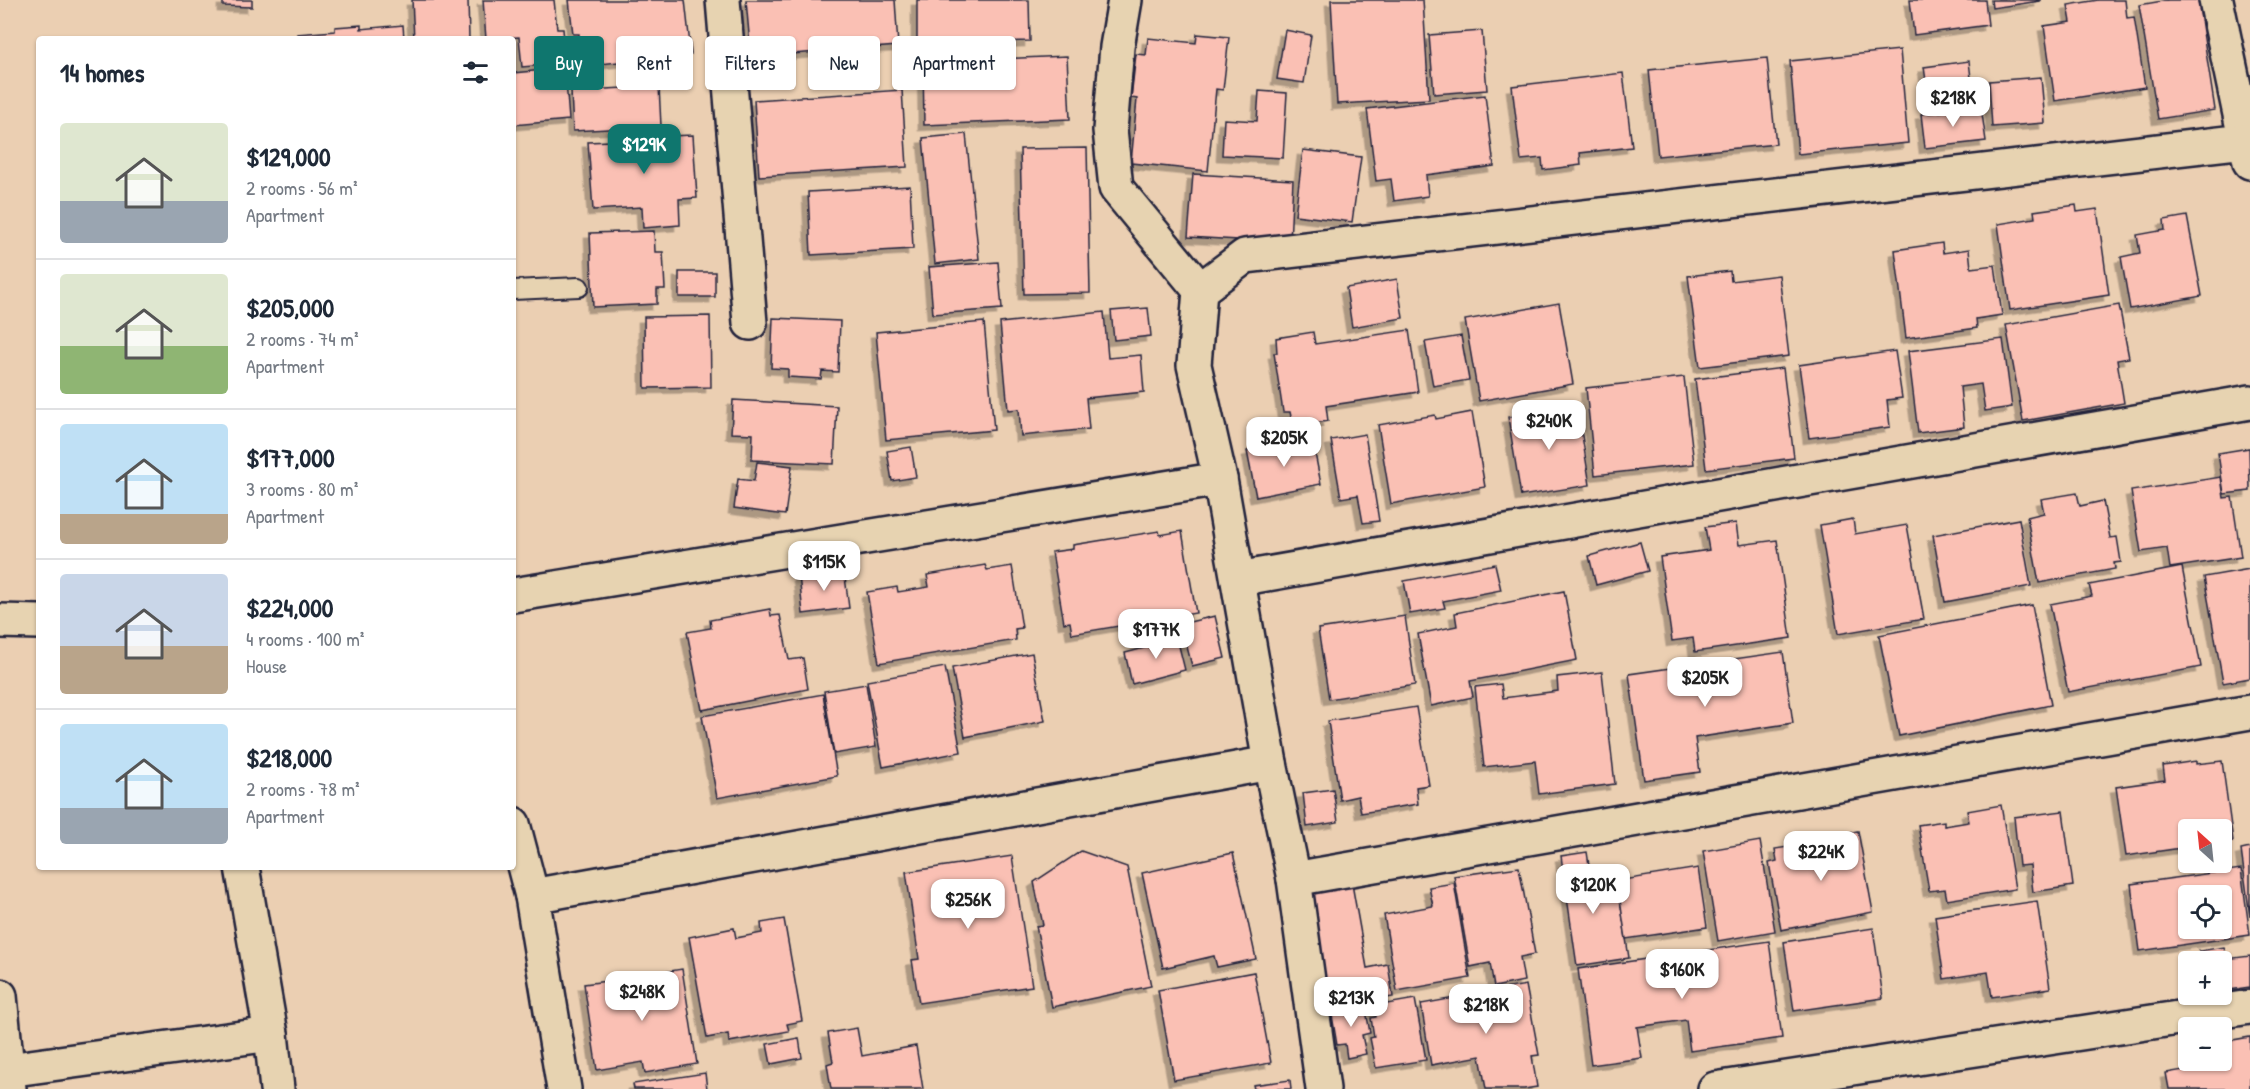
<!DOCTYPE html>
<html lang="en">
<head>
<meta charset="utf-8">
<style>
  :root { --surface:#fff; --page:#f2f2f3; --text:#1f2937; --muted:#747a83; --line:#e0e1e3; --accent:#0f766e }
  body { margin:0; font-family:"Patrick Hand",sans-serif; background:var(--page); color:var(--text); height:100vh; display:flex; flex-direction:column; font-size:22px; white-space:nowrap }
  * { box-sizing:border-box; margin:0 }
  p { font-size:20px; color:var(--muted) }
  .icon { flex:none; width:33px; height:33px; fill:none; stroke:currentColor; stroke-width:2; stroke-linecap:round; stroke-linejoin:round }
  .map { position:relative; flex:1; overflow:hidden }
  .side { position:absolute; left:36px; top:36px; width:480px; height:834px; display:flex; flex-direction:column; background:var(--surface); border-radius:6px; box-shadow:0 2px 4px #0004 }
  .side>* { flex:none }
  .hud { position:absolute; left:534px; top:36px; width:570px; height:54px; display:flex; gap:12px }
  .needle { width:39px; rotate:333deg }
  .controls { position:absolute; left:2178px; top:819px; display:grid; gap:12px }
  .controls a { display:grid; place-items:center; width:54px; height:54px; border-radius:6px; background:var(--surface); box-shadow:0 2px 4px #0004; font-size:30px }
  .price { position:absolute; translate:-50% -51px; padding:0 14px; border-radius:12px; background:#fff; color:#222; font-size:20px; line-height:39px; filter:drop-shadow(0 2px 3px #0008) }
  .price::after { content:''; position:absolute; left:50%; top:36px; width:18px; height:14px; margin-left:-9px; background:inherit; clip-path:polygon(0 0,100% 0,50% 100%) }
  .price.selected { background:var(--accent); color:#fff }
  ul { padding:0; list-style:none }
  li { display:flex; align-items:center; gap:18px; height:150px; padding:0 24px }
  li+li { border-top:2px solid var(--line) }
  li span { display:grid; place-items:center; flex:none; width:168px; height:120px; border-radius:6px; color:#555 }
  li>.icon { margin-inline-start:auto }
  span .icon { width:72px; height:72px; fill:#fffc; stroke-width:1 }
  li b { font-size:26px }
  h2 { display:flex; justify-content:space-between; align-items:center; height:72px; padding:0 24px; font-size:26px }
  .chip { padding:0 21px; border-radius:6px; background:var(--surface); box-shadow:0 2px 4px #0004; font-size:21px; line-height:54px }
  .chip.selected { background:var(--accent); color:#fff }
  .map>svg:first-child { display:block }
</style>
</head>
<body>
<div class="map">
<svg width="2250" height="1089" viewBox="0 0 2250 1089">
  <defs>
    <filter id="shadow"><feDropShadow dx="-5.5" dy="5.5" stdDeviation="0" flood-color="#0004"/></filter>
  </defs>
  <rect width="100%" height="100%" fill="#ebcfb2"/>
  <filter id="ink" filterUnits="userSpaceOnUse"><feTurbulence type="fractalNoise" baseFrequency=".0167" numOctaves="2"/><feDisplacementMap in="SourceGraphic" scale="12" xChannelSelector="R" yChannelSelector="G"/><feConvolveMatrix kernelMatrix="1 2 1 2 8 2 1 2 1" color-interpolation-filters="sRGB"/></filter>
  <g filter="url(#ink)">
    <g fill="#fac0b4" stroke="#22223b" stroke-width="1.5" fill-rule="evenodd" filter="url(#shadow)">
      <path d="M223,0H252V7L223,6Z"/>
      <path d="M412,0H468L469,39H414Z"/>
      <path d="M483,0H554L557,29H563L566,63L522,67L519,37L486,39Z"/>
      <path d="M569,0H685L691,54L582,66L579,34H573Z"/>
      <path d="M746,0H895L898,46L751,57Z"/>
      <path d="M917,0H1029L1030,41L917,44Z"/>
      <path d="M1331,0H1423L1429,99L1337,104Z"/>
      <path d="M1910,0H1985L1988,25L1914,35Z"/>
      <path d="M1991,0H2040V1L1992,8Z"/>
      <path d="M2098,0H2125L2127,18L2134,17L2145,87L2055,101L2044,26L2071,22L2068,5Z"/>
      <path d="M2168,0H2198L2215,110L2158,119L2139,5Z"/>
      <path d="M361,25V29L403,25L404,39H297V34L335,31V27Z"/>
      <path d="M1285,30L1311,35L1304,83L1277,79Z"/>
      <path d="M1482,31L1487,90L1434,94L1429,35Z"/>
      <path d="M1197,34L1229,37L1223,90L1216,89L1208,171L1131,163L1137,99L1131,98L1136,54L1146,55L1148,38L1196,43Z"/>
      <path d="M1900,50L1908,143L1798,154L1790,61Z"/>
      <path d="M1067,56L1070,119L924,125L923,62Z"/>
      <path d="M1767,58L1776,144L1658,156L1649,70Z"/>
      <path d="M1969,61L1973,95L1929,101L1924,67Z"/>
      <path d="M565,68L569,120L513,125V73Z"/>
      <path d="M1623,73L1632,147L1580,153L1581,165L1543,170L1542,158L1521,160L1512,86Z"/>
      <path d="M2041,77L2045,123L1992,127L1989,81Z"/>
      <path d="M659,86L661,126L573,131L571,91Z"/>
      <path d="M902,90L907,167L759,176L754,100Z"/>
      <path d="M1259,91L1287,93L1283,158L1222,155L1224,119L1257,121Z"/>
      <path d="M1485,95L1494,166L1426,175L1428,196L1394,201L1391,179L1376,181L1367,109Z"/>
      <path d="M1981,107L1986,141L1925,148L1921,114Z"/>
      <path d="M670,131V136L693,135L697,198L679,199L680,225L643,228L642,207L593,210L588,142L611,141V136Z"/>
      <path d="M966,134L979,259L935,264L923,138Z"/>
      <path d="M1087,148L1090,293L1024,294L1020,149Z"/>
      <path d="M1303,150L1361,157L1352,222L1295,215Z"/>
      <path d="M1193,174L1293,180L1290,243L1188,237Z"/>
      <path d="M910,186L913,249L811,255L808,192Z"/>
      <path d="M2076,205L2077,212L2097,209L2109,295L2010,310L1998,224L2035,218L2034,211Z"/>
      <path d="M2187,216L2202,296L2130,309L2121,257L2140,253L2137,235L2165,230L2164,220Z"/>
      <path d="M654,231L655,252H663L665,289H657V304L593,307L590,233Z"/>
      <path d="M1942,243L1943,253L1969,249L1971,268L1995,265L2002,315L1976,319L1977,328L1906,338L1895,250Z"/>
      <path d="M998,262L1002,309L933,314L929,267Z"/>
      <path d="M1730,271L1731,281L1779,275L1789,356L1700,367L1688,276Z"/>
      <rect x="679" y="272" width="36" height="25"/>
      <path d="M1397,279L1403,318L1352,327L1346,288Z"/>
      <path d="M1559,303L1573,384L1479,401L1465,320Z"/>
      <path d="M2119,305L2129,358L2117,360L2124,403L2023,421L2006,325Z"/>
      <path d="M1148,308L1151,336L1114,340L1111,311Z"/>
      <path d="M1104,312L1108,358L1141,355L1144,392L1086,398L1089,429L1021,436L1019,409L1008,410L1000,323Z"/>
      <path d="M710,316L711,387L645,388L644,317Z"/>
      <path d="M773,318L840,321L838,372L822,371L821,379L788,377V369L771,368Z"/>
      <path d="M984,322L994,430L886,440L876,332Z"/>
      <path d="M1409,330L1418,392L1326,406L1328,421L1293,426L1290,412H1283L1274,353H1277L1276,338L1313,332L1315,344Z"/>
      <path d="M1461,336L1469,380L1433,386L1425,342Z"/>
      <path d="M2003,339L2012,407L1985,411L1981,384L1960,387L1964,427L1918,433L1908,351Z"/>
      <path d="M1895,351L1902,398L1887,400L1890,427L1809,438L1799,365Z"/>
      <path d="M1783,368L1794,458L1706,469L1695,379Z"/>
      <path d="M1684,377L1694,464L1595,475L1586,388Z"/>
      <path d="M733,400L837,406L834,464L752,460L753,434L731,433Z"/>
      <path d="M1577,405L1590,485L1521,496L1508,417Z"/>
      <path d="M1472,412L1485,487L1391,504L1378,425L1435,415L1436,419Z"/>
      <path d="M1365,434L1379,521L1363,523L1358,495L1341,498L1331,440Z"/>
      <path d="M1312,438L1321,484L1256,497L1247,451Z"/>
      <path d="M911,447L916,477L892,481L887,451Z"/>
      <path d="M2249,448L2250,491L2224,494L2218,453Z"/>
      <path d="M757,462L792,466L785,515L734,508L738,479L754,481Z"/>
      <path d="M2221,477L2224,498L2232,497L2241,557L2170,568L2167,548L2141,552L2131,491Z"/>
      <path d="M2077,493L2080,506L2103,501L2110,538L2117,537L2121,562L2114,563L2115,569L2039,583L2027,517L2044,513L2041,499Z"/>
      <path d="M1853,519L1855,534L1907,525L1924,619L1838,634L1820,525Z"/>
      <path d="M2019,519L2031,586L1945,602L1933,535Z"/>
      <path d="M1736,523L1739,545L1777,540L1791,638L1695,652L1693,638L1672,641L1660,557L1709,550L1705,527Z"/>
      <path d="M1159,531L1160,535L1182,531L1196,613L1072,634L1070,622L1064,623L1052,552L1073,549V545Z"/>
      <path d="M1640,542L1648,571L1596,585L1589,556Z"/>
      <path d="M1495,564L1501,590L1443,601L1445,608L1410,614L1404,581Z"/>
      <path d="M985,565L987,570L1012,566L1022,628L1015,629L1016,640L879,663L867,592L897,587L898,592L929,587L927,575Z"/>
      <path d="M2182,567L2201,667L2068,692L2050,604L2092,596L2089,585Z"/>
      <path d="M844,569L849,608L803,614L799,575Z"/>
      <path d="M2250,569V678L2223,683L2204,577Z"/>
      <path d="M1564,591L1577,660L1470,681L1473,697L1431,706L1418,634L1457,626L1455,613Z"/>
      <path d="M2032,605L2051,705L1899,736L1879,635Z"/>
      <path d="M770,609L771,616L780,615L789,660L803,658L808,689L702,710L687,632L711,628L710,620Z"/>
      <path d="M1215,616L1225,658L1192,666L1181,624Z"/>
      <path d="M1405,616L1415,685L1329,699L1318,629Z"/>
      <path d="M1176,634L1185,670L1132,684L1125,653L1152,646L1150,640Z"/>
      <path d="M1783,652L1793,723L1695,738L1700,772L1644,780L1629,674Z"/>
      <path d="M1032,653L1045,721L965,737L952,668Z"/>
      <path d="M945,667L961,752L883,767L867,681Z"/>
      <path d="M1602,672L1615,784L1539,794L1535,761L1484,767L1475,687L1501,684L1503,698L1558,691L1557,677Z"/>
      <path d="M866,684L876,747L834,754L824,691Z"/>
      <path d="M823,694L837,776L717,798L702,716Z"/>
      <path d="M1416,707L1429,785L1416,787L1418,804L1361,813L1358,796L1340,800L1328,721Z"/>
      <path d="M2196,761V764L2222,761L2233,841L2222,842V830H2188V847L2126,856L2116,787L2165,780L2163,766Z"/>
      <path d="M1333,789L1338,822L1307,827L1303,793Z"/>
      <path d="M2001,805L2015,889L1947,900L1945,889L1929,891L1918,825L1944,821V826L1969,822L1967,811Z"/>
      <path d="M2063,811L2073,886L2033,892L2030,865L2019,866L2014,817Z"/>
      <path d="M1858,831L1873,912L1781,930L1769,863L1777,861L1775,849L1832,840V836Z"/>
      <path d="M1760,841L1775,931L1718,941L1703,851Z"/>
      <path d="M2250,848V917L2241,850Z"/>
      <path d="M1081,851L1127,867L1151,986L1052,1007L1036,926L1043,925L1034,882Z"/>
      <path d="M1587,852L1593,891L1618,886L1629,958L1577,966L1561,856Z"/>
      <path d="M1233,853L1256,959L1217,967L1214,956L1163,968L1142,873Z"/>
      <path d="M1012,856L1032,986L919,1003L912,960L919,959L906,872Z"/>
      <path d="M1519,867L1535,954L1520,957L1524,981L1494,987L1490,963L1470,967L1454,876Z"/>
      <path d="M1698,868L1707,927L1626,939L1617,881Z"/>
      <path d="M2241,869L2250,935L2140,951L2131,884ZM2188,896H2222V928H2188Z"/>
      <path d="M1454,883L1470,978L1397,991L1384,915L1433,906L1429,887Z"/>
      <path d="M1352,884L1367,968L1388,964L1393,997L1330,1008L1310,891Z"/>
      <path d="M2037,901L2050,988L1992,997L1988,972L1944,979L1935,916Z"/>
      <path d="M784,919L802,1021L787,1024L789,1031L729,1042L728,1034L707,1038L689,937L734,928L736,938L762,933L761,923Z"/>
      <path d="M1873,928L1883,998L1794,1011L1784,942Z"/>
      <path d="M1769,941L1782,1038L1690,1051L1686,1020L1637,1027L1642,1058L1591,1065L1578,969Z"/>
      <path d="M2224,947L2226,959L2250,956V987L2222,991V962H2201L2199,951Z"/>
      <path d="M682,969L697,1064L645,1073L643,1062L597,1070L584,984L615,980L616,987L628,985L627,978Z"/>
      <path d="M1254,972L1271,1063L1174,1080L1158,990Z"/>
      <path d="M1526,985L1539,1055L1532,1056L1537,1087L1524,1089H1486L1480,1056L1431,1065L1421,1004Z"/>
      <path d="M1415,999L1426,1060L1376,1068L1370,1038L1374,1037L1371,1018L1376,1017L1375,1006Z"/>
      <path d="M1365,1004L1370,1033L1362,1035L1366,1054L1347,1058L1345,1044L1337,1045L1331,1009Z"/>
      <path d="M857,1028L862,1056L916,1046L923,1089H831L827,1064L833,1062L828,1033Z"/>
      <path d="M2250,1037V1089H2169L2166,1073L2218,1064L2217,1060H2222V1042Z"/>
      <path d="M799,1038L802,1058L771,1064L767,1044Z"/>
      <path d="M705,1073L707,1089H634L633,1084Z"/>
      <path d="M1290,1080L1291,1089H1254L1253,1085Z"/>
    </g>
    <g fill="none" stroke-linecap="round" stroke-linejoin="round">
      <defs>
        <path id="service" d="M513,290L579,287"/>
        <g id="minor">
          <path d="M723,0L750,323"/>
          <path d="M1125,0L1117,47L1110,130L1116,188L1200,290"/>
          <path d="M2216,0L2250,162"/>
          <path d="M1238,579L2250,402"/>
          <path d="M513,595L1220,479"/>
          <path d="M0,621L39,622"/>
          <path d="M513,824L532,896L564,1089"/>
          <path d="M242,867L271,1034L277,1089"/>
          <path d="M1294,879L2250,712"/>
          <path d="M532,896L1270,763"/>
          <path d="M0,996L9,1089"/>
          <path d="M0,1071L271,1034"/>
          <path d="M1323,1089L1294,879L1270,763L1220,479L1194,365L1200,290L1245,256L2245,141"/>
          <path d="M1715,1089L2250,1007"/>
        </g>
      </defs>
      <use href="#service" stroke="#22223b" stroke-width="22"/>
      <use href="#minor" stroke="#22223b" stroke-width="38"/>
      <use href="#service" stroke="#e7d3b1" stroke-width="18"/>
      <use href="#minor" stroke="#e7d3b1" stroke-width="33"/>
    </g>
  </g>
</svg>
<div class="controls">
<a><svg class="needle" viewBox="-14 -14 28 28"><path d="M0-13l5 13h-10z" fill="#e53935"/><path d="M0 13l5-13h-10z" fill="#747a83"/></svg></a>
<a><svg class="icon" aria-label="locate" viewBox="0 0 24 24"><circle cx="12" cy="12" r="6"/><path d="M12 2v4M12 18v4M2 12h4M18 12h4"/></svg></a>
<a>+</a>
<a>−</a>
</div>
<b class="price" style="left:1953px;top:128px">$218K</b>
<b class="price selected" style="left:644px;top:175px">$129K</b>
<b class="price" style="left:1549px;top:451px">$240K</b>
<b class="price" style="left:1284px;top:468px">$205K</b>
<b class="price" style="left:824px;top:592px">$115K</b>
<b class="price" style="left:1156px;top:660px">$177K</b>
<b class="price" style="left:1705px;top:708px">$205K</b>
<b class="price" style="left:1821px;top:882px">$224K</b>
<b class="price" style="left:1593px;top:915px">$120K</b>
<b class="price" style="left:968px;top:930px">$256K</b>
<b class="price" style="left:1682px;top:1000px">$160K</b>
<b class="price" style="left:642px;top:1022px">$248K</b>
<b class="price" style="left:1351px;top:1028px">$213K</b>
<b class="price" style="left:1486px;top:1035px">$218K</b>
<div class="hud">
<a class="chip selected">Buy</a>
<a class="chip">Rent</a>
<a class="chip">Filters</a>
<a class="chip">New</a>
<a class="chip">Apartment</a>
</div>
<section class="side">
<h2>14 homes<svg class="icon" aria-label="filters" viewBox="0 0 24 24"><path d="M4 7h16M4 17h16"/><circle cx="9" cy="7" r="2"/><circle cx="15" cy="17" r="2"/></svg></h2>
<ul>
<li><span style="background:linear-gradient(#dfe7d0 65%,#9aa5b1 0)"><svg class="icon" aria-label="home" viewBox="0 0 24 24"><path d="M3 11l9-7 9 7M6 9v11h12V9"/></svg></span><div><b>$129,000</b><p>2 rooms · 56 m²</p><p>Apartment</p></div></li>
<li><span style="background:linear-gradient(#dfe7d0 60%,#8fb573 0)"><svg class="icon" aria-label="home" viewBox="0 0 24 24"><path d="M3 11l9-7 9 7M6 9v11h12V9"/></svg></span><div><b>$205,000</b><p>2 rooms · 74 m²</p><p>Apartment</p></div></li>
<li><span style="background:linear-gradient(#bfe0f5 75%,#b9a48a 0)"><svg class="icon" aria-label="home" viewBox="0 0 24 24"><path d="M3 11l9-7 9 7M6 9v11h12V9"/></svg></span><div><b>$177,000</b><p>3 rooms · 80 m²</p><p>Apartment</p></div></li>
<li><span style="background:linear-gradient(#c9d6e8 60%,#b9a48a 0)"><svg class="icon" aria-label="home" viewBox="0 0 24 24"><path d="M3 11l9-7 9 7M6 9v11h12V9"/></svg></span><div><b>$224,000</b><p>4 rooms · 100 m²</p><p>House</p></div></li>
<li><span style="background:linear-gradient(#bfe0f5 70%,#9aa5b1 0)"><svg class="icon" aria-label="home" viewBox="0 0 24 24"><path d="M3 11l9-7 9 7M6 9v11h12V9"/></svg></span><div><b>$218,000</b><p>2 rooms · 78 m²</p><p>Apartment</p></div></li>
</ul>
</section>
</div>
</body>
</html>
